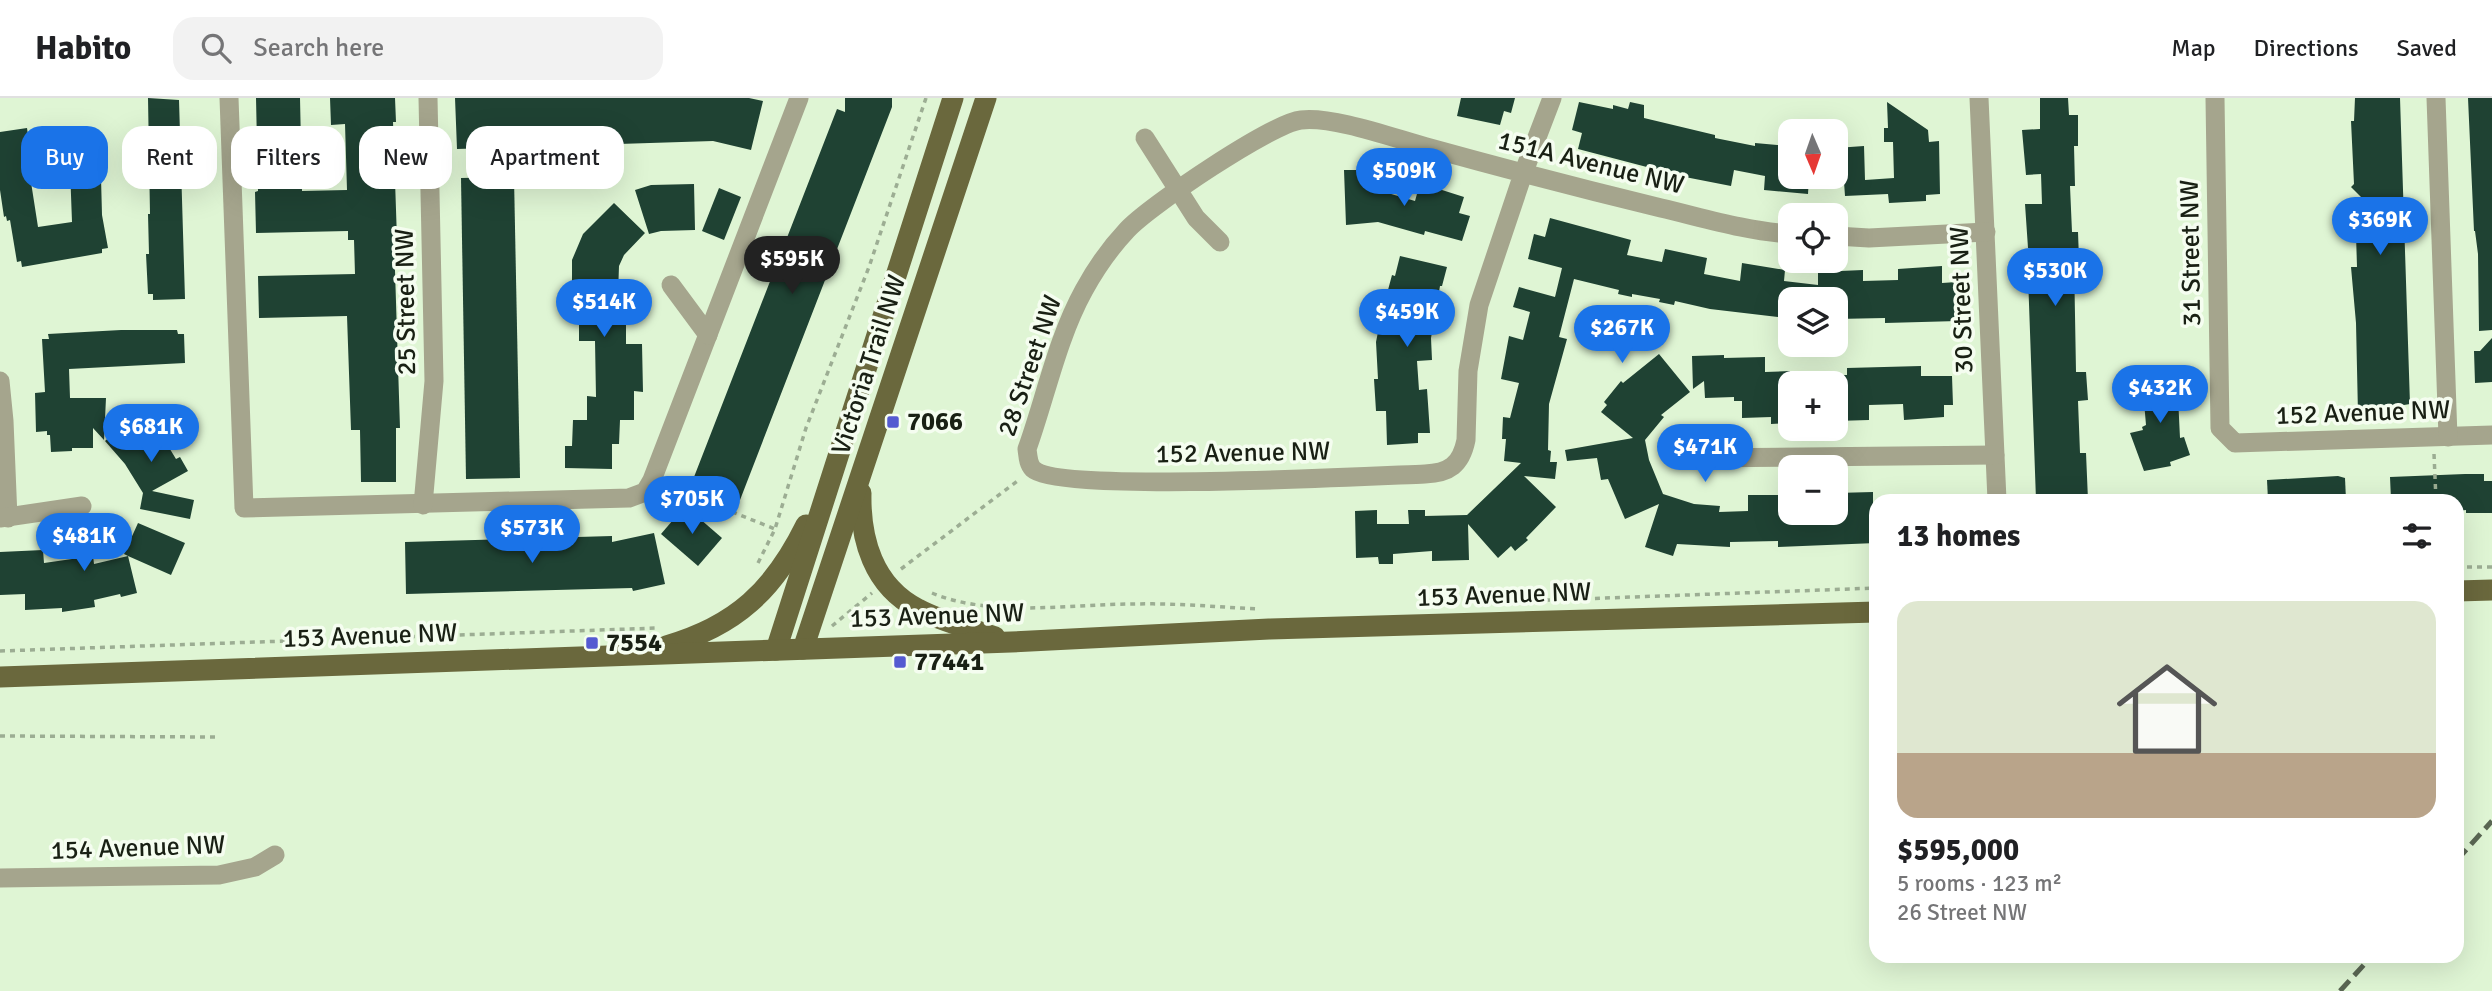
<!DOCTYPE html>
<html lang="en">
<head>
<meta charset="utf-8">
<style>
  :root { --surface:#fff; --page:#f2f2f2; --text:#202124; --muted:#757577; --line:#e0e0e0; --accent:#1a73e8 }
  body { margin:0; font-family:Signika,sans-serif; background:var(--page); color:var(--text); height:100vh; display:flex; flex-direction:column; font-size:26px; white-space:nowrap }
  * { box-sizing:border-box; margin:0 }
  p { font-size:23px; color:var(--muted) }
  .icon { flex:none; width:38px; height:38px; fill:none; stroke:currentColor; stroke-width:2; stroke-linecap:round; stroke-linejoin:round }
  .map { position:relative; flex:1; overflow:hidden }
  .sheet { position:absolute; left:1869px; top:396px; width:595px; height:469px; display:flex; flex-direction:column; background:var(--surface); border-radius:21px; box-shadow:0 7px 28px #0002 }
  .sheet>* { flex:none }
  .banner { position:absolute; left:21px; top:28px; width:665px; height:63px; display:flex; gap:14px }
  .needle { width:46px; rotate:178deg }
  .controls { position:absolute; left:1778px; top:21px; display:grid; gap:14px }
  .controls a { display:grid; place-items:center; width:70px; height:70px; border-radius:14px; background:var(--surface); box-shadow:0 7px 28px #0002; font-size:35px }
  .price { position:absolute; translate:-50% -60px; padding:0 16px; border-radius:24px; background:var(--accent); color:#fff; font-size:23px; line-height:46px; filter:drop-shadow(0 2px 4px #0008) }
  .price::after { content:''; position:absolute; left:50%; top:42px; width:21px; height:16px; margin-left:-10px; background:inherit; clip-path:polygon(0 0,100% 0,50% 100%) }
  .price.selected { background:#222; color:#fff }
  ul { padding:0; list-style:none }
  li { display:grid; align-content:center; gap:14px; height:371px; padding:0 28px }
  li span { display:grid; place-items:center; height:217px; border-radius:21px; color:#555 }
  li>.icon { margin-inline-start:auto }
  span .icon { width:126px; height:126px; fill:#fffc; stroke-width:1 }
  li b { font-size:30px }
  h2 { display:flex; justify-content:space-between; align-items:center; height:84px; padding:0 28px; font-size:30px }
  .chip { padding:0 24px; border-radius:21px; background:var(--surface); box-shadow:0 7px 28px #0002; font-size:24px; line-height:63px }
  .chip.selected { background:var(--accent); color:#fff }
  header { display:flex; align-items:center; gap:42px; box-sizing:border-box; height:98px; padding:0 35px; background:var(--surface); border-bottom:2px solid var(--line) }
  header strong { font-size:33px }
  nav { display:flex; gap:38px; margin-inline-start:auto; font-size:24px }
  .search { width:490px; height:63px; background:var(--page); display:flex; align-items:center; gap:18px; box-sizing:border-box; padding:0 24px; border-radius:21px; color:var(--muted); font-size:26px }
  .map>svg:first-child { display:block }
</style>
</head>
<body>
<header>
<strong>Habito</strong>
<div class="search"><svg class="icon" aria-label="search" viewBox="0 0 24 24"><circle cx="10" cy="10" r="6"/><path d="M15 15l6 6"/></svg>Search here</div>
<nav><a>Map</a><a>Directions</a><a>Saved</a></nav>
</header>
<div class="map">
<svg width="2492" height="893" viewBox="0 0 2492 893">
  <rect width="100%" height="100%" fill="#dff5d4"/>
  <g fill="#1f4233">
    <path d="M148,0L179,2L185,201L153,202V196H148L146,156H149L148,116H150Z"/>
    <path d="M256,0H300L302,93L347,92L345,26L331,27L330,0H395L396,24H393L397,141H394L400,330H396V384H361L360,332H351L347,218L259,220L258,178L355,176L354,142H348V133L256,135L255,94L258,93Z"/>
    <path d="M455,0H749L763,3L751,52L713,43L457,51Z"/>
    <path d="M845,0H892V9L740,402L694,385V379L837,11L845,14Z"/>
    <path d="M1461,0H1515L1511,15L1504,13L1500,27L1457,18Z"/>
    <path d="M2040,0H2068L2069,17H2078V48H2074L2075,88H2070L2072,134H2078L2079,161H2074L2076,274H2086L2088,302L2078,303L2080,355H2086L2088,402H2036L2028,178H2044L2043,150H2028L2025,106H2042L2041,76L2026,77L2022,32L2040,31Z"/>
    <path d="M2355,0H2400L2410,306L2392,309L2393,314L2358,316L2356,225L2351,169H2357L2356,136H2352L2351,109H2371L2351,89L2354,86L2351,23H2354Z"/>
    <path d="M2468,0H2492V232L2479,233L2478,156L2475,133H2474Z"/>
    <path d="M1579,4L1613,11V7L1628,11L1630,4L1644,7V20L1715,37V40L1755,48V45L1788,48L1785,79H1809L1808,96L1764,92L1765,78L1734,72L1731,88L1685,79L1578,51L1582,35L1572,32Z"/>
    <path d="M1887,4L1928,32L1929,44L1939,43L1940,96L1926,97V103L1889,105L1888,96L1845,98L1844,84L1836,83V50L1864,48L1865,82L1894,80L1893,44H1884V30H1888Z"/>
    <path d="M27,30L32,65H28L38,129L72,124L69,43L100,42L102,117L108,150L102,151V155L22,169L21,163L17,164L10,122L7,123L6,118L4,119L0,92V34Z"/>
    <path d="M1344,72H1365V82H1373V86L1381,85V93L1415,103L1420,85L1464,99L1459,115L1470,118L1462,143L1425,133L1424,137L1378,124L1346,127Z"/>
    <path d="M514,79L520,380L466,381L461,80Z"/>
    <path d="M694,86L695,132L661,133L649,136L635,92L651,87Z"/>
    <path d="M719,90L741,99L724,142L702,133Z"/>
    <path d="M614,105L645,135L624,157L619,168L618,196L619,221H626V246H642L643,294L634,293V322H620L619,346H612V371L565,370V348H572L573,322H587V298L596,299L595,243H579V218H572V162L583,136Z"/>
    <path d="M1550,120L1631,142L1627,157L1662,164L1665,151L1707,160L1704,176L1740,183L1742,165L1785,172L1784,183L1818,187V174L1863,172V183L1898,182V171L1942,168V185L1957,184L1958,223L1885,225V220L1836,221V201H1790V220H1787L1710,211L1675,203L1674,207L1659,204L1660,201L1632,196V199L1618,196L1619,192L1574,181L1559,239L1567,241L1549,306L1548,352L1551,353L1550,364H1557L1555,381L1524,378L1556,409L1526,440L1528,442L1515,453L1511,448L1498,460L1468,426L1469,462L1432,463V453L1393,456V466H1379L1378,459L1356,460L1355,413L1377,412V426H1409L1408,412H1425V418L1467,417L1521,365L1504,363L1506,341H1502L1503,319L1510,320L1519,285L1501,281L1509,238L1523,242L1530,214L1513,209L1519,189L1555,199L1562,170L1528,161L1534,136L1545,139Z"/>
    <path d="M1400,158L1447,169L1442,188H1440L1431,240L1432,262L1417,263L1419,292L1427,291L1430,335H1418V345L1387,347L1386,313H1376L1374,281H1378L1376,244L1381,219L1386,220L1391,193L1388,192L1392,177L1395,178Z"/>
    <path d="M121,232H177L178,236H184L185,265L69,271L70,300H106L104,342L93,330V350H72V353L51,354L50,337H47V333L36,334L35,295L45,294L42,241H49L48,236Z"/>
    <path d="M2492,240V284L2475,285L2474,253H2480Z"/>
    <path d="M1659,256L1690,294L1661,317L1664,319L1645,342L1649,362L1663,396L1694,406L1720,408L1719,414L1748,413V397H1790V415H1836V395L1873,394V410L1876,409V445L1778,449V443L1730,444V449L1677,446L1673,458L1645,449L1659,406L1625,421L1608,381L1601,382L1597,360L1567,363L1565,352L1633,340L1601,314L1607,307L1604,304L1621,283L1623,285Z"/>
    <path d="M1724,257V260L1765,259V274L1790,273V325L1771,326V319L1742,320V303H1734V299L1705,300L1704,283L1693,291L1692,258Z"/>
    <path d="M1921,268V278H1952L1953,307H1944V319L1904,322L1903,306L1869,307V322L1836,323V277H1847V270Z"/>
    <path d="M2177,278L2180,340L2184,339L2190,357L2170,364L2171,368L2144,373L2130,335L2143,332L2142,329L2146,327L2142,280Z"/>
    <path d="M143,310L165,335L162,338L176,361L180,359L188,373L152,393L194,402L190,421L140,411L143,395L125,366L105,343Z"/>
    <path d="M2465,376H2484V383H2492V415H2466V412L2457,413V402H2391L2390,379Z"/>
    <path d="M2338,378L2345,380L2346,402H2268L2267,382Z"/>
    <path d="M685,408L722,440L698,468L661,436Z"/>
    <path d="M138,425L185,445L171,477L128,458L137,495L121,499L120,496L94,502L95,509L62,514V510L25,512V496L0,497V454L43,452L44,465L93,458L94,466L128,458L124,456Z"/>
    <path d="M654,435L665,486L633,493L632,490L406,496L405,444L612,438V444Z"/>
  </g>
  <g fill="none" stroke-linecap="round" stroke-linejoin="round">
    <g stroke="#9cad93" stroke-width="3.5" stroke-dasharray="5 5" stroke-linecap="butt">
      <path d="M2434,356L2436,402"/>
      <path d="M667,388L775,431"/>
      <path d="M758,465L775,431L806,330L869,169L926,0"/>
      <path d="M2457,469H2492"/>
      <path d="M901,471L1020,381"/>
      <path d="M932,495C992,520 1070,506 1135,506C1176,505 1217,509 1258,511"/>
      <path d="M1525,503L1876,490"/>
      <path d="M832,528L872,495"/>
      <path d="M0,553L658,530"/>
      <path d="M0,638L216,639"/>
    </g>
    <g stroke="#a5a58d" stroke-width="19">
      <path d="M229,0L244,410L629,400L645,394L652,382L799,0"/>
      <path d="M1552,0L1523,76L1479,207L1468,273L1466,342C1461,367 1449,375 1425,376C1372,378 1058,395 1033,371C1028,366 1028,358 1027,351C1046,298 1057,241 1084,192C1096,170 1111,149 1127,132C1149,108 1272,25 1301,22C1334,18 1396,41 1430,50C1506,71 1583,91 1661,110C1704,120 1746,133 1790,136"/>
      <path d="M1979,0L1997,402"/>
      <path d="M2215,0L2220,330L2235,345L2492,337"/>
      <path d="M2436,0L2448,339"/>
      <path d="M1145,40L1196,120L1220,144"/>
      <path d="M1836,138L1869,140L1986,134"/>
      <path d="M671,187L708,237"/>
      <path d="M0,283L4,323L8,420"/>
      <path d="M1693,360L1995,357"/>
      <path d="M423,407L434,283L428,0"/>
      <path d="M0,420L82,408"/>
      <path d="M0,780L219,777L255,769L275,757"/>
    </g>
    <g stroke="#6a683d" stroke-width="21">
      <path d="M861,395C860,441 873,488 918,511C942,524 970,530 995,539"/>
      <path d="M2457,493L2492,492"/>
      <path d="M666,548C736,528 774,492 806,427"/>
      <path d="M803,551L986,0"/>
      <path d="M776,552L953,0"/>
      <path d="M0,579L1011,544L1269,531L1876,514"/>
    </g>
    <g stroke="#5a6653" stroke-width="5" stroke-dasharray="14 7" stroke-linecap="butt">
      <path d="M2457,762L2492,723"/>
      <path d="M2340,893L2372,858"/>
    </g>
  </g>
  <g fill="#545ad1" stroke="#f5fdf0" stroke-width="2.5">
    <rect x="886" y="317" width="14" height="14" rx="3.5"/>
    <rect x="585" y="538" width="14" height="14" rx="3.5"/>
    <rect x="893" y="557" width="14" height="14" rx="3.5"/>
  </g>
  <g text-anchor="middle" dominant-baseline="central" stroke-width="7" stroke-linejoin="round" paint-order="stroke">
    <g font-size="26" fill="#192014" stroke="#f5fdf0">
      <text transform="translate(1591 65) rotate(14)">151A Avenue NW</text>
      <text transform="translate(2191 155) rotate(-91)">31 Street NW</text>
      <text transform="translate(1962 202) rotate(-92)">30 Street NW</text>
      <text transform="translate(406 204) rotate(-91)">25 Street NW</text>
      <text transform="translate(869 267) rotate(-72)">Victoria Trail NW</text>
      <text transform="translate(1030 268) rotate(-71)">28 Street NW</text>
      <text transform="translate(2363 315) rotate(-2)">152 Avenue NW</text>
      <text transform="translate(1243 355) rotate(-1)">152 Avenue NW</text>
      <text transform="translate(1504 497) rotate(-2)">153 Avenue NW</text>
      <text transform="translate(937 518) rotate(-2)">153 Avenue NW</text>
      <text transform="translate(370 538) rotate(-2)">153 Avenue NW</text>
      <text transform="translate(138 750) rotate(-2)">154 Avenue NW</text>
    </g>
    <g font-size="26" font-weight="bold" fill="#192014" stroke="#f5fdf0" text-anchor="start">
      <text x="907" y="324">7066</text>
      <text x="606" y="545">7554</text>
      <text x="914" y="564">77441</text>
    </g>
  </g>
</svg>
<div class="controls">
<a><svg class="needle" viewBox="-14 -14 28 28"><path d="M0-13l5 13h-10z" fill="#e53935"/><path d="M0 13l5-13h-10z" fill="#757577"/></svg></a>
<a><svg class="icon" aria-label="locate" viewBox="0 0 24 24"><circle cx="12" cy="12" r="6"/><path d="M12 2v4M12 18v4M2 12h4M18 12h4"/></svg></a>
<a><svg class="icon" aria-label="layers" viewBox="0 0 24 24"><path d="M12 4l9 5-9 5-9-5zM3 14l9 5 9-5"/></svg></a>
<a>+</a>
<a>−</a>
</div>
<b class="price" style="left:1404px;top:110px">$509K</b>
<b class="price" style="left:2380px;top:159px">$369K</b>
<b class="price selected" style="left:792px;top:198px">$595K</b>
<b class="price" style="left:2055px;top:210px">$530K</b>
<b class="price" style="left:604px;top:241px">$514K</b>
<b class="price" style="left:1407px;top:251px">$459K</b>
<b class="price" style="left:1622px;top:267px">$267K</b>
<b class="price" style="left:2160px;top:327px">$432K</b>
<b class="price" style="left:151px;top:366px">$681K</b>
<b class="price" style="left:1705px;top:386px">$471K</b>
<b class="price" style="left:692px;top:438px">$705K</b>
<b class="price" style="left:532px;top:467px">$573K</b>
<b class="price" style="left:84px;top:475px">$481K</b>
<div class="banner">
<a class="chip selected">Buy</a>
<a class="chip">Rent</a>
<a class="chip">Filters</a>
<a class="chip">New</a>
<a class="chip">Apartment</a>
</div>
<section class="sheet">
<h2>13 homes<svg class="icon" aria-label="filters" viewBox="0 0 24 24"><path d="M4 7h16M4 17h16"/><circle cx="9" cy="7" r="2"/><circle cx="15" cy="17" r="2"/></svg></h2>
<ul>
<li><span style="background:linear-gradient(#dfe7d0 70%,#b9a48a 0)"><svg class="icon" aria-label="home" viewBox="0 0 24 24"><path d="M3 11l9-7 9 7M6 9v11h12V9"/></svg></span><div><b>$595,000</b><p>5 rooms · 123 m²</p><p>26 Street NW</p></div></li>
</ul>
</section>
</div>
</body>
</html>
